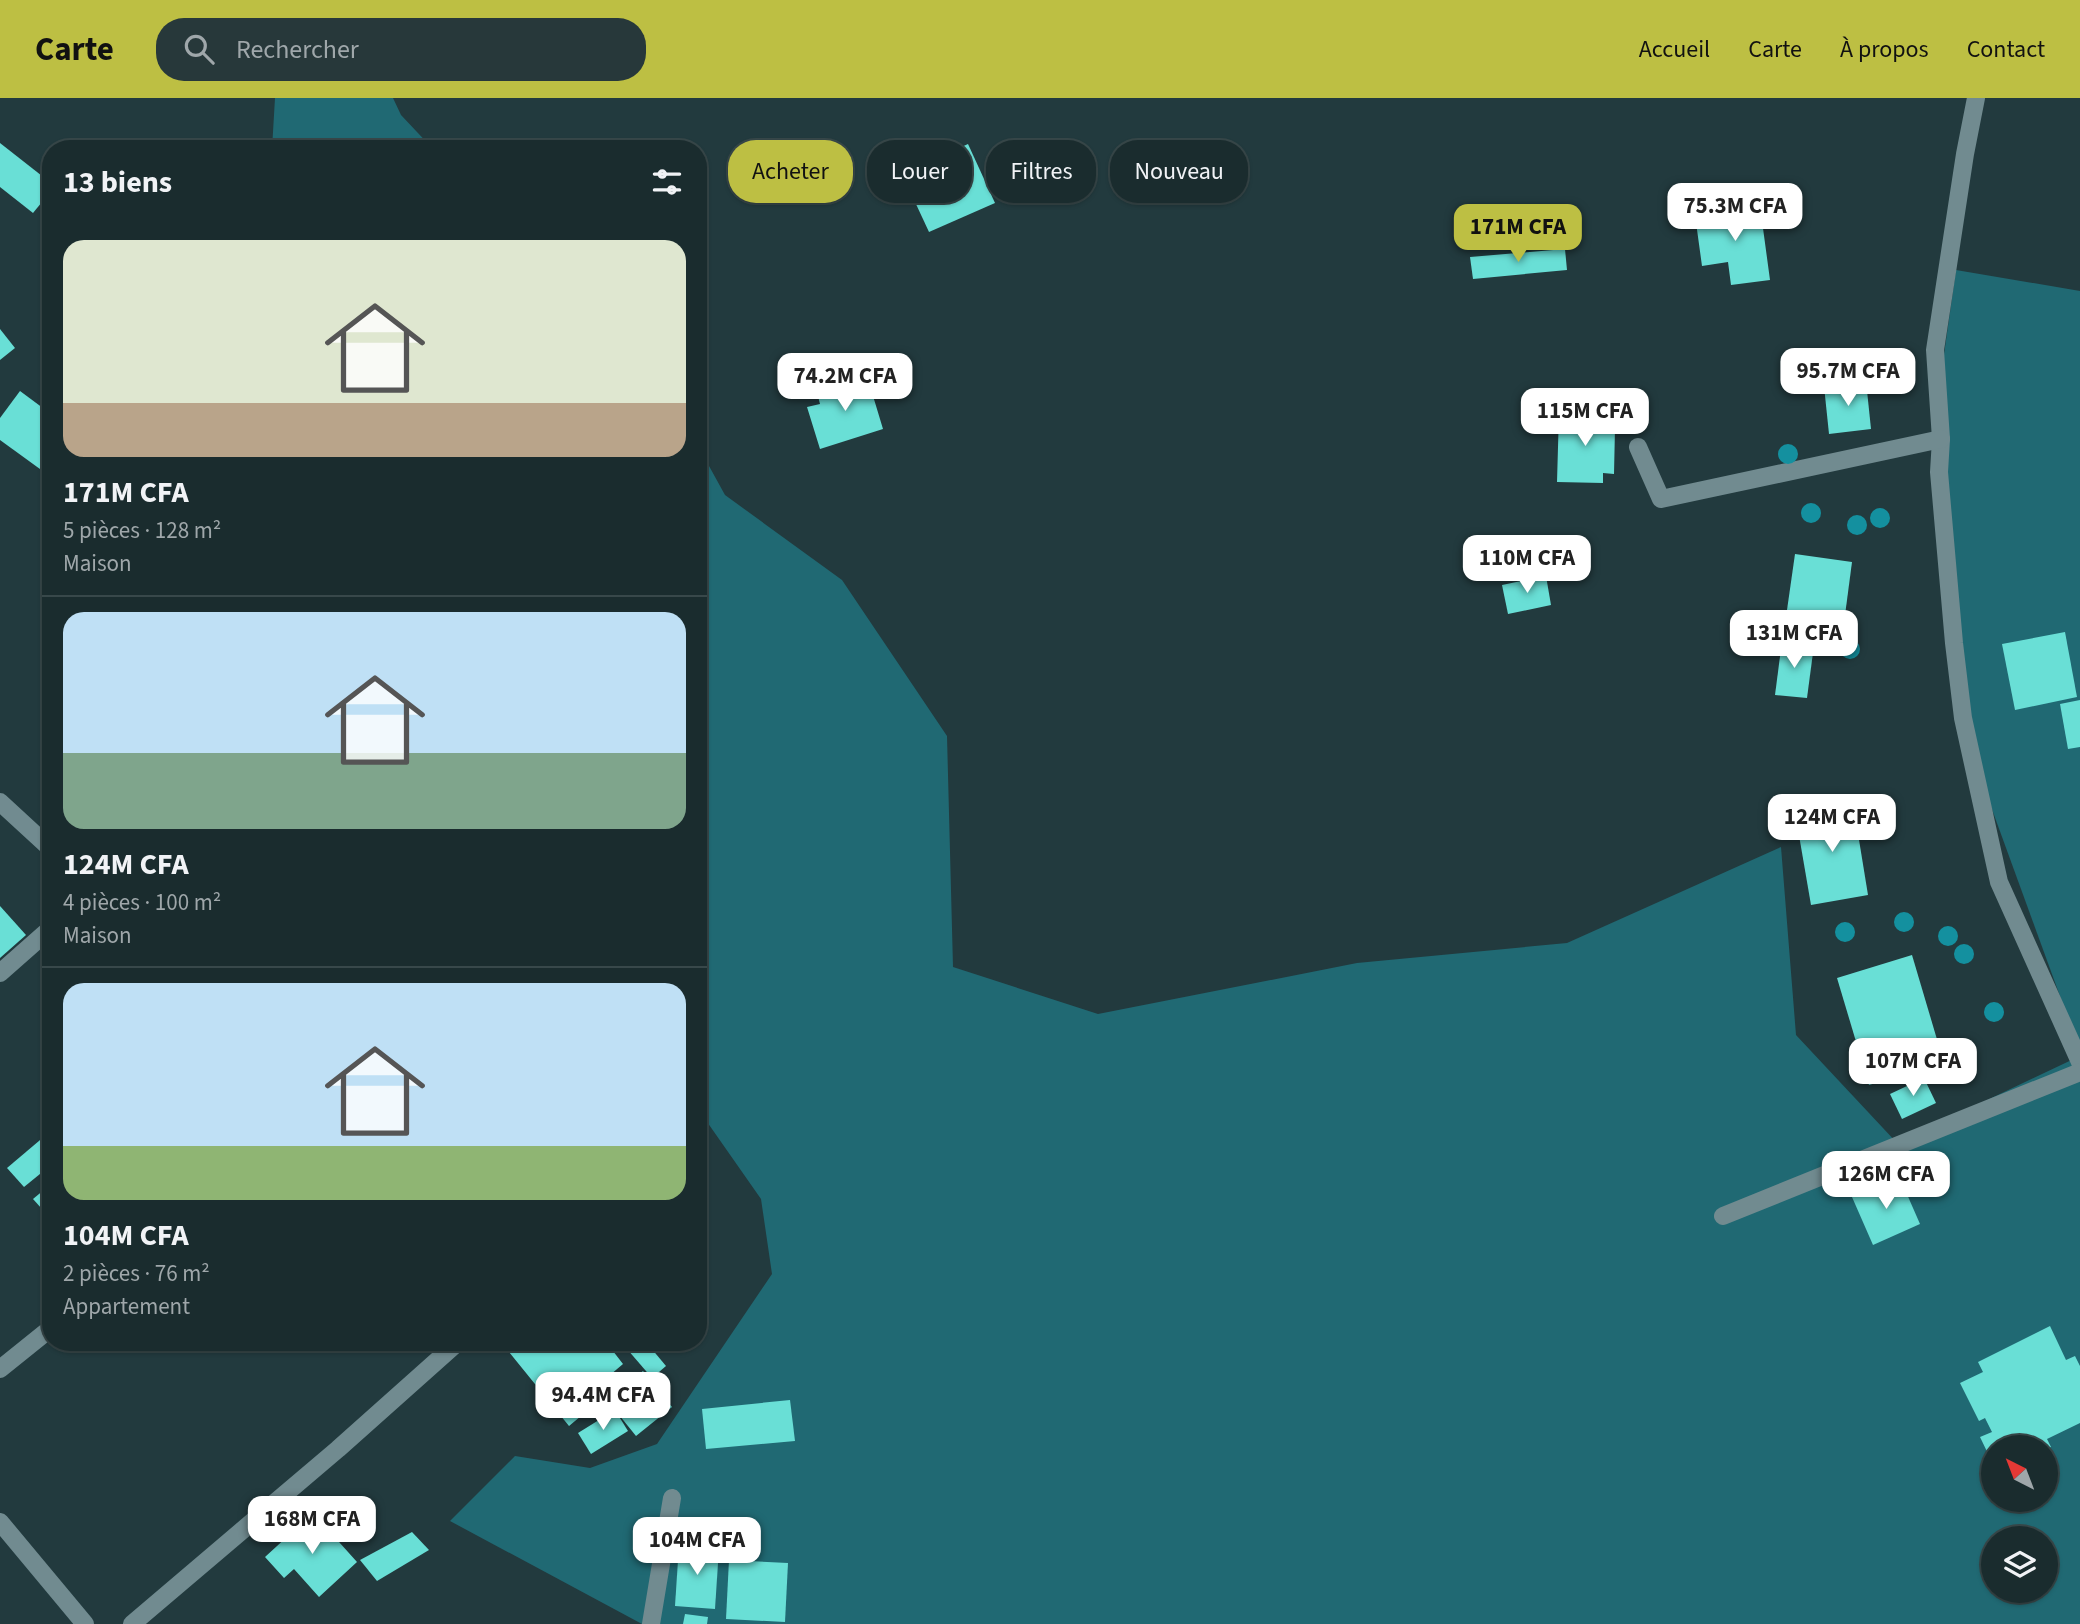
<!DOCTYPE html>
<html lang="fr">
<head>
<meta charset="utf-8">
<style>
  :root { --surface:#1a2c2e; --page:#27383a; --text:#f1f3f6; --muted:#9fa7aa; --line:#38484a; --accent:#bdbf43 }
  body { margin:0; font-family:"Source Sans 3",sans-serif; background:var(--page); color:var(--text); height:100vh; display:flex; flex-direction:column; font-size:26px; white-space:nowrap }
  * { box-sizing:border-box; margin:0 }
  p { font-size:23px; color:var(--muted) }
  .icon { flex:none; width:38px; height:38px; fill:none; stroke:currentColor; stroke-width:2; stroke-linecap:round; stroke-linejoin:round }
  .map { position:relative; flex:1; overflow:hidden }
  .drawer { position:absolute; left:42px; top:42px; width:665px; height:1211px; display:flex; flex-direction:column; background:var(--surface); border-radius:28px; box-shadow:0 2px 5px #0004,0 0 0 2px var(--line) }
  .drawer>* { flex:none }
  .guide { position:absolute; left:728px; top:42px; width:665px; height:63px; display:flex; gap:14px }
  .needle { width:46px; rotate:318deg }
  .tools { position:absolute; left:1981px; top:1337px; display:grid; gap:14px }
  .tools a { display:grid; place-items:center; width:77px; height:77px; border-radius:50%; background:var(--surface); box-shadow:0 2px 5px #0004,0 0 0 2px var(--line); font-size:35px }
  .price { position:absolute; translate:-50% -60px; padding:0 16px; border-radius:14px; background:#fff; color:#222; font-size:23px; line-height:46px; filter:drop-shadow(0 2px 4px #0008) }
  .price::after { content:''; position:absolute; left:50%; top:42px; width:21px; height:16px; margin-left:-10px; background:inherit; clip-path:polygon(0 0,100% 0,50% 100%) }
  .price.active { background:var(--accent); color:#111 }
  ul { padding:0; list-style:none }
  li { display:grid; align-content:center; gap:14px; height:371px; padding:0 21px }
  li+li { border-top:2px solid var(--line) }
  li span { display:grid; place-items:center; height:217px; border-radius:21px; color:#555 }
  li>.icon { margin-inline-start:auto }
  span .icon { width:126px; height:126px; fill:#fffc; stroke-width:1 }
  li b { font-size:30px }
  h2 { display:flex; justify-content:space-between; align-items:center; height:84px; padding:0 21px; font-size:30px }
  .chip { padding:0 24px; border-radius:28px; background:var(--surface); box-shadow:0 2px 5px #0004,0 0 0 2px var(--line); font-size:24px; line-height:63px }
  .chip.active { background:var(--accent); color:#111 }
  header { display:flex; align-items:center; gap:42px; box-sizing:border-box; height:98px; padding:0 35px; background:var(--accent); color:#111 }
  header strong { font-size:33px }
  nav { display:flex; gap:38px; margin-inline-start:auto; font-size:24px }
  .search { width:490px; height:63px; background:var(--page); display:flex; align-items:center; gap:18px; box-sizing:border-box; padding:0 24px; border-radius:28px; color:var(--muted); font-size:26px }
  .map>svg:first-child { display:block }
</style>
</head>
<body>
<header>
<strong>Carte</strong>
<div class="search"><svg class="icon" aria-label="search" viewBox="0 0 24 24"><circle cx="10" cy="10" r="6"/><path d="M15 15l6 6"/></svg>Rechercher</div>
<nav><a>Accueil</a><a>Carte</a><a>À propos</a><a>Contact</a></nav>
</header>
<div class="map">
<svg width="2080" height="1526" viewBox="0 0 2080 1526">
  <rect width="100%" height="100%" fill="#223a3e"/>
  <g fill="#206973" fill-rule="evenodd">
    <path d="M275,0H393L401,17L433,51H272Z"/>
    <path d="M1956,172L2080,193V953L1958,618L1933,334Z"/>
    <path d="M698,348L725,397L842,482L947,638L953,869L1098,916L1357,865L1567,845L1781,749L1796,937L1897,1045L2080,958V1526H642L450,1423L515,1358L590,1370L657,1346L772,1176L761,1101L698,1011ZM1993,1349H2046V1402H1993ZM1993,1440H2046V1493H1993Z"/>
  </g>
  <g fill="#69dfd6">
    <path d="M0,45L51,85V93L33,115L0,89Z"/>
    <path d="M968,46L995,105L929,134L902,76Z"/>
    <path d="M1760,108L1770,182L1731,187L1728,164L1702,168L1695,117Z"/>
    <path d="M1565,151L1567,172L1473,181L1470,159Z"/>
    <path d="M0,231L15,250L0,262Z"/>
    <path d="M867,278L883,331L820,351L807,309L820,306L817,294Z"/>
    <path d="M1866,283L1871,331L1829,336L1824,288Z"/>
    <path d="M20,293L51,316V379L0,342V320Z"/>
    <path d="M1559,314H1605V330H1615L1614,376L1603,375V385L1557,384Z"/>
    <path d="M1795,456L1852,464L1842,540L1784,533Z"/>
    <path d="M1546,478L1551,507L1508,516L1502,487Z"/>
    <path d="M2065,534L2077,599L2015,612L2002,546Z"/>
    <path d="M1782,543L1814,547L1807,600L1775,597Z"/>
    <path d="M2080,602V649L2068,651L2060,606Z"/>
    <path d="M1853,705L1868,797L1811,807L1795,714Z"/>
    <path d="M0,808L26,837L0,860Z"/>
    <path d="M1912,857L1944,965L1869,987L1837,880Z"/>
    <path d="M1924,980L1936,1005L1902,1021L1890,996Z"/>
    <path d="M46,1037L51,1043V1067L24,1089L7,1070Z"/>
    <path d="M1899,1078L1920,1126L1873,1147L1852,1099Z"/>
    <path d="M51,1086V1121L33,1101Z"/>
    <path d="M2050,1228L2066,1262L2075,1258L2080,1268V1325L2047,1341L2051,1349L2046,1351V1349H1993V1366L1980,1339L1992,1334L1985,1320L1979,1323L1960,1285L1983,1274L1978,1264Z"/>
    <path d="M501,1244H606L623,1266L597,1288L605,1298L569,1328Z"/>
    <path d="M621,1244H646L666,1268L652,1280Z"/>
    <path d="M643,1273L672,1309L636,1338L607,1302Z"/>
    <path d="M790,1302L795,1343L706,1351L702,1311Z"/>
    <path d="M615,1312L628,1333L591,1356L578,1335Z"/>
    <path d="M1998,1402H2024L2002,1411Z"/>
    <path d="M313,1415L357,1464L319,1499L294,1471L284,1480L265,1459Z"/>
    <path d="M412,1434L429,1452L377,1483L360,1462Z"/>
    <path d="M679,1447L719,1450L715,1511L675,1508Z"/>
    <path d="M729,1462L788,1465L785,1524L726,1521Z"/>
    <path d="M685,1516L708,1519L707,1526H683Z"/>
  </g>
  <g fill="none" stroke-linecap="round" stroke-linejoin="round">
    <g stroke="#718b90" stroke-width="18">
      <path d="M1976,0L1965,56L1935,252L1941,341L1939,374L1954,545L1963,620L1999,784L2080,964"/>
      <path d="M1638,349L1661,401L1941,341"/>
      <path d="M0,704L51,751"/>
      <path d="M0,875L51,830"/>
      <path d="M1723,1118L2080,974"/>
      <path d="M0,1271L51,1230"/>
      <path d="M0,1424L85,1526"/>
      <path d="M132,1526L338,1351L458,1244"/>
      <path d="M651,1526L672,1400"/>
    </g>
  </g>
  <g fill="#14909f">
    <circle cx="1788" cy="356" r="10"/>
    <circle cx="1811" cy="415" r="10"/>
    <circle cx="1880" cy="420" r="10"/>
    <circle cx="1857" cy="427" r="10"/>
    <circle cx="1850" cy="551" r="10"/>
    <circle cx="1904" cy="824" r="10"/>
    <circle cx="1845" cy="834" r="10"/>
    <circle cx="1948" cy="838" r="10"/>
    <circle cx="1964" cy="856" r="10"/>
    <circle cx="1994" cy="914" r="10"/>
  </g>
</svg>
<div class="tools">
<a><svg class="needle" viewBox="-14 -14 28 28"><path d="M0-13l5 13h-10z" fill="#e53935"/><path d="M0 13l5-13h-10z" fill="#9fa7aa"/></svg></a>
<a><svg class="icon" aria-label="layers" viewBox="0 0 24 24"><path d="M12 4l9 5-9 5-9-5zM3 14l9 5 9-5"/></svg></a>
</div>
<b class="price" style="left:1735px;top:145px">75.3M CFA</b>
<b class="price active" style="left:1518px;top:166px">171M CFA</b>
<b class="price" style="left:1848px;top:310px">95.7M CFA</b>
<b class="price" style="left:845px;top:315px">74.2M CFA</b>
<b class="price" style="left:1585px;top:350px">115M CFA</b>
<b class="price" style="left:1527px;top:497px">110M CFA</b>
<b class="price" style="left:1794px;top:572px">131M CFA</b>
<b class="price" style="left:1832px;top:756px">124M CFA</b>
<b class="price" style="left:1913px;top:1000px">107M CFA</b>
<b class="price" style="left:1886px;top:1113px">126M CFA</b>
<b class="price" style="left:603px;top:1334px">94.4M CFA</b>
<b class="price" style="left:312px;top:1458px">168M CFA</b>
<b class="price" style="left:697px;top:1479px">104M CFA</b>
<div class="guide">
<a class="chip active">Acheter</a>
<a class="chip">Louer</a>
<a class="chip">Filtres</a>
<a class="chip">Nouveau</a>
</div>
<section class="drawer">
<h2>13 biens<svg class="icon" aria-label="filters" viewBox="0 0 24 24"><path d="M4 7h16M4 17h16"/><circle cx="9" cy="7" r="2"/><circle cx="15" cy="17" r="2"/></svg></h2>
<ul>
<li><span style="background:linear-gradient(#dfe7d0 75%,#b9a48a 0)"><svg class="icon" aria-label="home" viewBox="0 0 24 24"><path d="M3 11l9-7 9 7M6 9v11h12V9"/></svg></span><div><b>171M CFA</b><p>5 pièces · 128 m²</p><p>Maison</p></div></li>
<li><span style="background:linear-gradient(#bfe0f5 65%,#7fa58c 0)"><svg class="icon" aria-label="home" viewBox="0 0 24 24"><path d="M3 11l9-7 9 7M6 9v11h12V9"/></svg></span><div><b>124M CFA</b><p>4 pièces · 100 m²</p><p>Maison</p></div></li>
<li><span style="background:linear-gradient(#bfe0f5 75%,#8fb573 0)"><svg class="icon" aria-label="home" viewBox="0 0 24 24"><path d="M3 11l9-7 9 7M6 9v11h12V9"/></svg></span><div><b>104M CFA</b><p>2 pièces · 76 m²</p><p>Appartement</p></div></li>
</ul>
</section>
</div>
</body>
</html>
